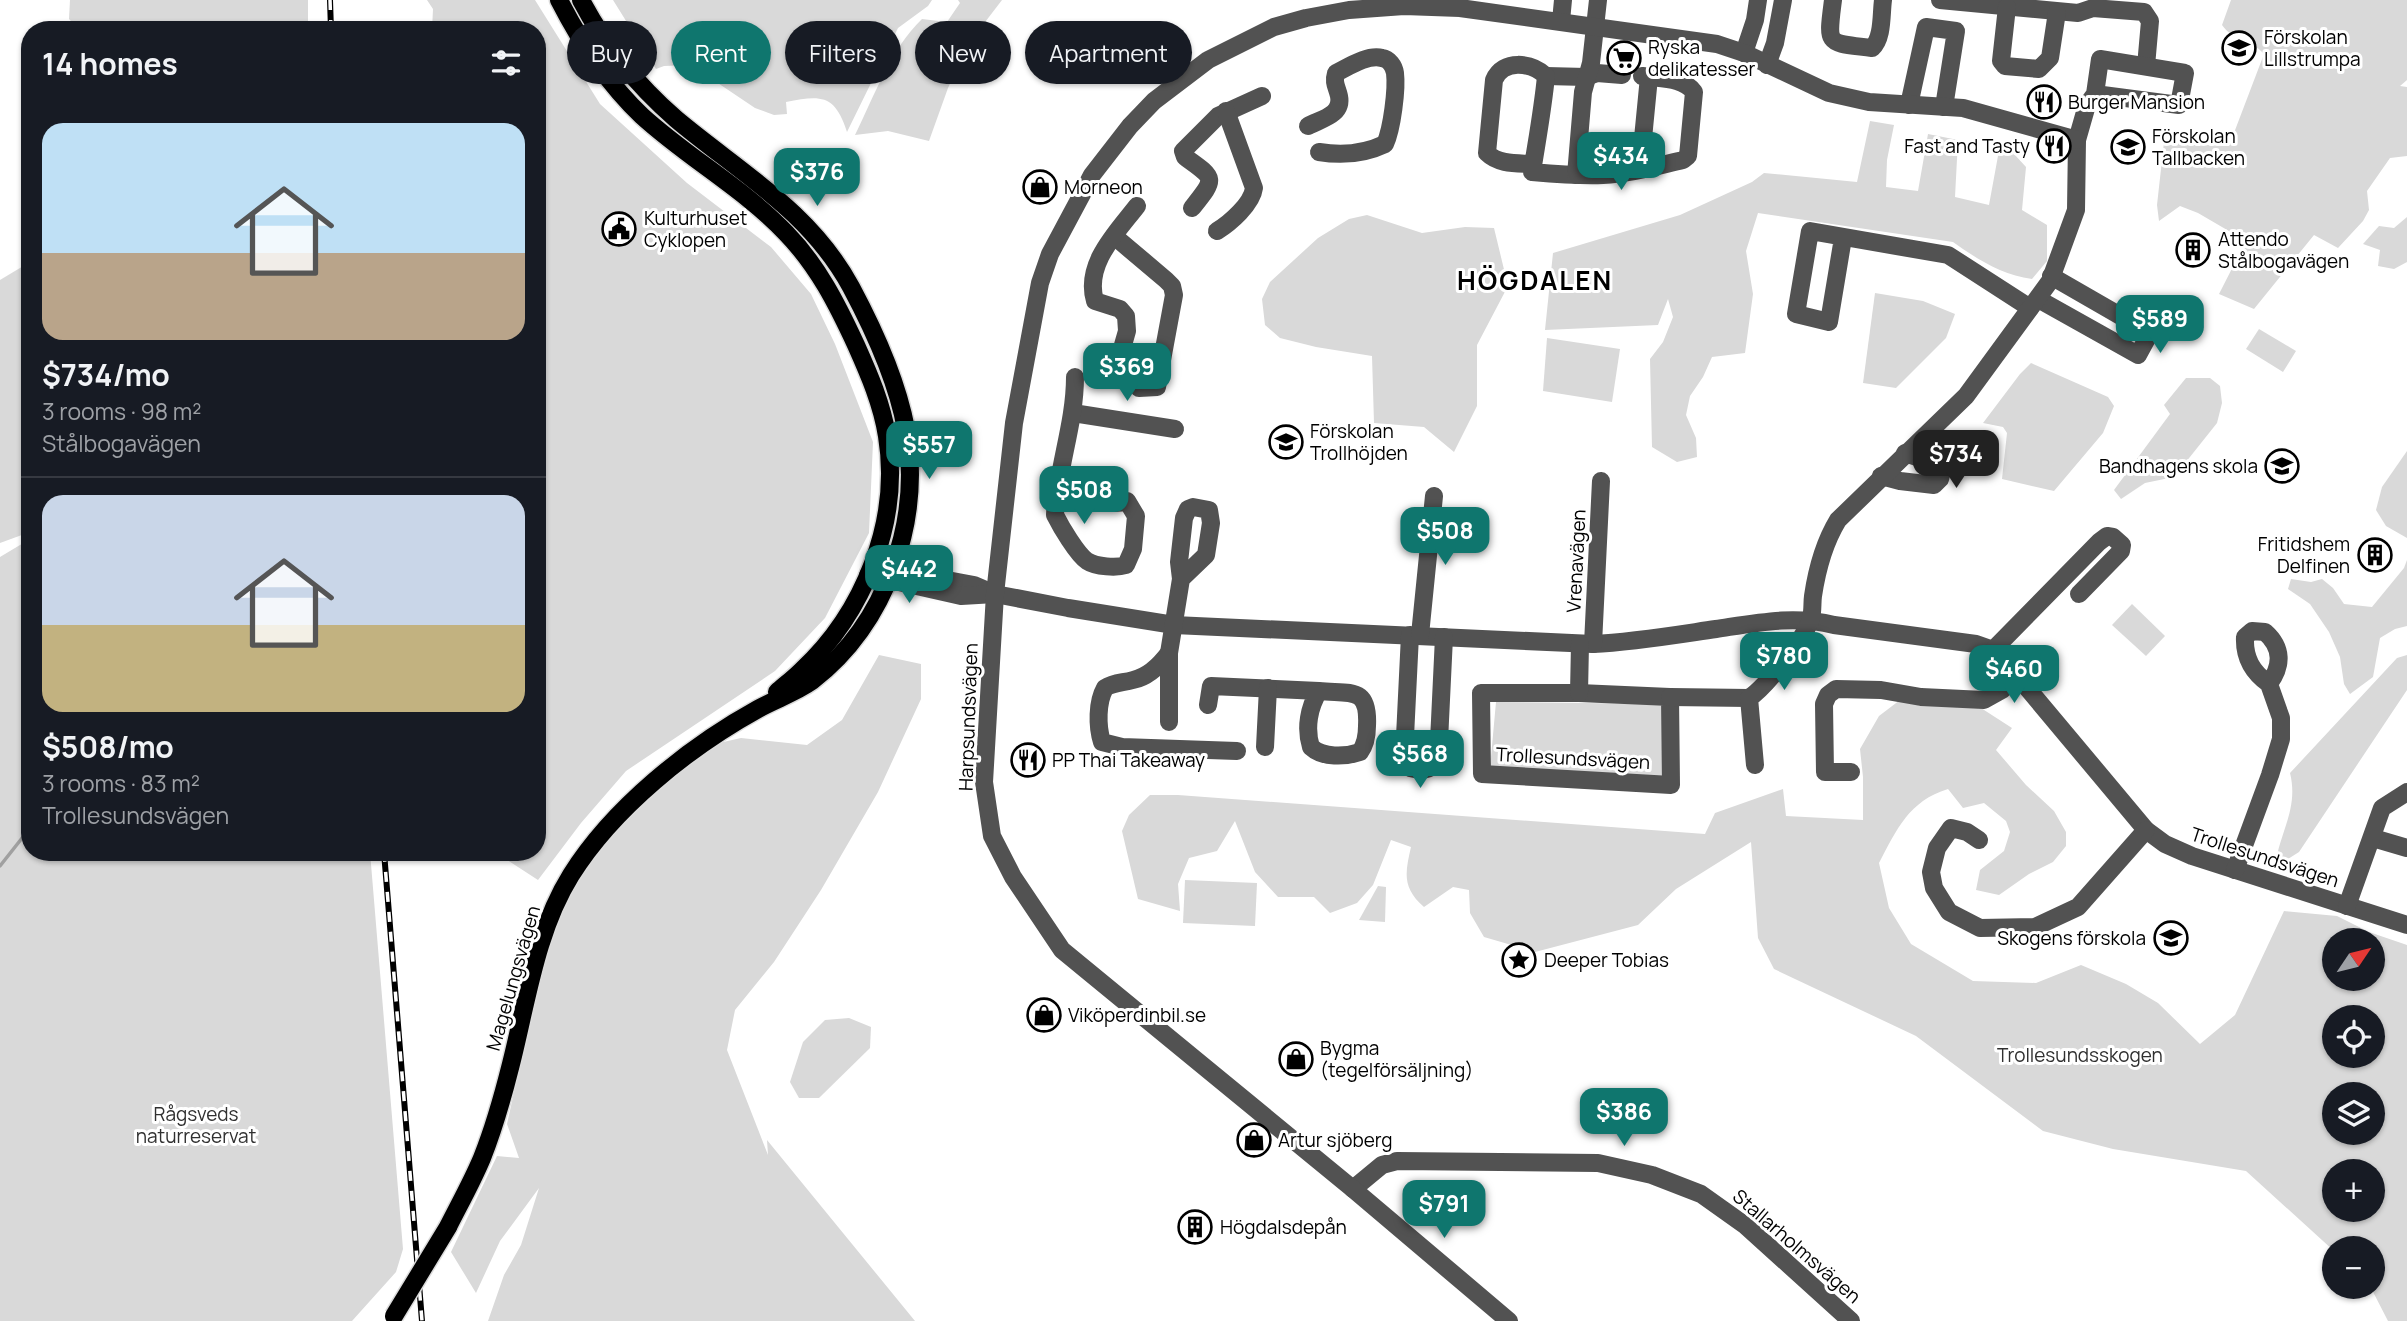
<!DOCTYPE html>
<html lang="en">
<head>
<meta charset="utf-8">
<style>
  :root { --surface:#171b24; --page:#20242c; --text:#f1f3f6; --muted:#9ea1a6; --line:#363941; --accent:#0f766e }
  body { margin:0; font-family:Manrope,sans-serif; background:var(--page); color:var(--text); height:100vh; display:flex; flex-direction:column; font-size:26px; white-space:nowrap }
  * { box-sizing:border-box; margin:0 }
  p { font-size:23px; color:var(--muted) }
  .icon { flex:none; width:38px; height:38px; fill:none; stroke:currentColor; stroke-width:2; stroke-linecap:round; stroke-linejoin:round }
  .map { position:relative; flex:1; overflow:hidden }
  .drawer { position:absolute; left:21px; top:21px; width:525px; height:840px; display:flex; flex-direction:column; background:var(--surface); border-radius:28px; box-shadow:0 2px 5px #0004 }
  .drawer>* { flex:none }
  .guide { position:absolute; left:567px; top:21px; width:665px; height:63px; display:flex; gap:14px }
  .needle { width:46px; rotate:55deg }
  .controls { position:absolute; left:2322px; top:928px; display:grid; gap:14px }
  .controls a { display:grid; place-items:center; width:63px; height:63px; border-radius:50%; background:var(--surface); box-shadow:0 2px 5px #0004; font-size:35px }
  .price { position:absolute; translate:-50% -60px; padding:0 16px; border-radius:14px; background:var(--accent); color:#fff; font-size:23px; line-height:46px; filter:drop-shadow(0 2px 4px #0008) }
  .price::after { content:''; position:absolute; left:50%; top:42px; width:21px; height:16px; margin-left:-10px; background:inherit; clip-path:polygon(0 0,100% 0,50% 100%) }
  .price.on { background:#222; color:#fff }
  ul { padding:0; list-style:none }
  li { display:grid; align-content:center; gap:14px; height:371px; padding:0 21px }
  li+li { border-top:2px solid var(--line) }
  li span { display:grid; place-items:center; height:217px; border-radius:21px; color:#555 }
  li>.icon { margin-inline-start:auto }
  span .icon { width:126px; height:126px; fill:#fffc; stroke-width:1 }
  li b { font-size:30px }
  h2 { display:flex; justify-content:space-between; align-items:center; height:84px; padding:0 21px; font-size:30px }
  .chip { padding:0 24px; border-radius:32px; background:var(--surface); box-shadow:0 2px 5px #0004; font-size:24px; line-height:63px }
  .chip.on { background:var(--accent); color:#fff }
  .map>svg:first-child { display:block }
</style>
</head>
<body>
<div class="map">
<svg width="2407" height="1321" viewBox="0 0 2407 1321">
  <rect width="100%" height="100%" fill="#fff"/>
  <g fill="#d9d9d9" fill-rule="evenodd">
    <path d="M70,0H308V30H79L69,19Z"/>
    <path d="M427,0H535L600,104L687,183L771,247L811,294L835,344L873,442L869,533L825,618L775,671L626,771L581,823L538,880L495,852H537V30H432L433,9Z"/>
    <path d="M613,0H932L928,6L898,28L847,132C835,94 821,95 786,102L787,114L774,115L755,108L691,65L664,66L656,69Z"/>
    <path d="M958,0H1002L969,43L948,88L929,141L888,131L855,135C875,95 890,50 922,19L947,22L960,3Z"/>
    <path d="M2231,0H2407V80L2400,86L2407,87V156L2390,158L2367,191L2369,210L2363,221L2338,248L2314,235L2254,309L2219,294L2246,241L2198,213L2180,206L2159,221L2157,205L2164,142L2229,146L2264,54C2250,38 2232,40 2222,25Z"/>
    <path d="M1870,121L1894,125L1887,160L1886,187L1918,191L1928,134L1958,140L1955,197L1989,205L2000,145L2015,155L2026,167L2022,210L2047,225V261L2032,279C2002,275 1977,259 1953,242L1758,213L1746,251L1753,294L1745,353L1712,357L1703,377L1690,396L1686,415L1696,438L1697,457L1677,462L1652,447L1650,359L1663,342L1673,317L1668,299L1658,325L1545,330L1553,253L1680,215L1752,182L1764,173L1857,182Z"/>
    <path d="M1367,215L1422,233L1465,227L1494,228L1508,286L1477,345V406L1454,452L1424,427L1374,423L1372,356L1316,347L1280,338L1265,325L1262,299L1270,282L1318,238L1349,219Z"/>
    <path d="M2407,217V262L2394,269L2378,266L2380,250L2363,244L2379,226L2394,228Z"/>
    <path d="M30,262V532L0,543V280Z"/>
    <path d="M1875,293L1923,301L1955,314L1946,338L1896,388L1863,383Z"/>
    <path d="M2259,329L2296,351L2283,372L2246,349Z"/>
    <path d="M1547,338L1620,349L1612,402L1543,391Z"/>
    <path d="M2031,363L2108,397L2114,406L2103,433L2054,491L2002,479L2007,433L2003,427L1983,423L2020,374Z"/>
    <path d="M2186,378H2210L2220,386L2222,403L2217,423L2174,477L2145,483L2121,499L2114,490L2170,414L2164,405Z"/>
    <path d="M2407,451V538L2386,526L2376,510L2382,487Z"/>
    <path d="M30,539V852H370L403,1249L396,1272L352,1321H0V557Z"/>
    <path d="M2407,560V626L2395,629L2380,638L2373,677L2350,694L2344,684L2340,657L2329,632L2310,604L2288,589L2291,579L2311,582L2322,579L2333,588L2344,604L2372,607L2404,568Z"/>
    <path d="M2132,604L2165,636L2146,656L2112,625Z"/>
    <path d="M879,655L921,664V699L878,792L821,890L774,962L735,1010L727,1050L768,1155L767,1140L915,1321H488L504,1275L521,1245L539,1188L500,1241L476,1293L451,1252L497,1156L519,1158L507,1124L545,951L565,899L596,851L674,774L710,745L741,738L807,745L842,720Z"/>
    <path d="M2407,655V690L2299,852L2275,867C2279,833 2299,809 2290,773L2397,658Z"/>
    <path d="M1900,700L1981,708L2012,728L1996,750L2026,785L2054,811L2066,832V846L2053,862L2029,874L1999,895L1976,890L1980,870L2004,851L2010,832L2006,821L1984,803L1963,808L1948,789C1909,801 1897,829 1879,863L1889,908L1911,944L1973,981L2036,983L2081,965L2126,984L2158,1003L2200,1044L2235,1015L2284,911L2337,916L2369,932L2407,945V1321H2388L2370,1286H2373V1248H2334V1251L2246,1171L2113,1149L2043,1131L1916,1036L1774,969L1758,938L1751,842L1676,889L1638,925L1535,952L1484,937L1470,913L1469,890L1453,887L1424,907C1402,888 1405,873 1411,847L1391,840L1373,885L1357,903L1330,913L1314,897H1278L1255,872L1235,821L1217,851L1189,858L1178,884L1180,911L1138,899L1122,831L1129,815L1150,795H1178L1705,834L1715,813L1783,789L1786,816L1863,820V777L1860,749L1879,716ZM2334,940H2373V978H2334ZM2334,1017H2373V1055H2334ZM2334,1094H2373V1132H2334ZM2334,1171H2373V1209H2334Z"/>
    <path d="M1496,702L1666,704L1667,782L1490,768Z"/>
    <path d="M1185,880L1257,883L1255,926L1183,923Z"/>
    <path d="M1378,886L1386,887L1385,922L1359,920Z"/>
    <path d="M849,1018L871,1027L870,1048L819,1098H799L790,1082L803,1042L825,1020Z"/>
  </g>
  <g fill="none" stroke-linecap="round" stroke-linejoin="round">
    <path stroke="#a0a0a0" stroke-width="3.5" d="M0,866L30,828"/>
    <defs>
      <g id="major">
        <path d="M559,0C581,43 607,83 642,116C688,158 743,188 786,233C818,266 837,304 856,345C869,374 882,404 887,436C901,521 864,613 801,671C794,678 785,685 777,692"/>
        <path d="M448,1227C459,1205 472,1182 482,1158C494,1128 503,1096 511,1064C527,1001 536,931 571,875C613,808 689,747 758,709C776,699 795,693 812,681C887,623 922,521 906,429C897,380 874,330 851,287C810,211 739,172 676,119C637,85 605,46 581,0"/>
      </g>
    </defs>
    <use href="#major" stroke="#dbdbdb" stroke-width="21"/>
    <g stroke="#525252" stroke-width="18">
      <path d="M1833,0C1827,47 1826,42 1872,48C1883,38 1881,15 1883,0"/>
      <path d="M1940,0L2078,13L2093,8L2144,12L2150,21L2146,66"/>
      <path d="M2007,7L2001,61L2005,66L2039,69L2050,58L2057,12"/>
      <path d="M1561,21L1563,0"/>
      <path d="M1744,53L1755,20L1758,0"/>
      <path d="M1767,65L1775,43L1783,0"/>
      <path d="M1546,76L1586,77L1597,73L1622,75"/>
      <path d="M1909,105L1926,27L1956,31L1944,107"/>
      <path d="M1308,126C1321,119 1343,115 1339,96C1337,87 1333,83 1336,73C1348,67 1368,54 1382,58C1389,59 1394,66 1395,73C1397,89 1392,129 1385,144C1364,154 1343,156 1319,152"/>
      <path d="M1533,164C1518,163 1499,165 1487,153L1494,80C1503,59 1531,62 1546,76C1543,108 1537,140 1532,172C1555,174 1579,176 1603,175C1630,174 1657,166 1683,160L1688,156L1694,92C1683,77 1660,79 1642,76"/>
      <path d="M1640,169L1649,77"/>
      <path d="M1576,175L1583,92L1591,63L1598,0"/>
      <path d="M1192,208C1216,178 1216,179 1185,157L1183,151L1218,116L1262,96"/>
      <path d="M1217,231C1230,223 1252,204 1254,188L1226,111"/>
      <path d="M1114,236L1166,280L1172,286L1174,295L1157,387L1139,388"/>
      <path d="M1843,238L1829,322L1796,314L1810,231L1948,255L2030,308"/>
      <path d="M2038,299L2138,355L2150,333L2051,276"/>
      <path d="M1123,345L1127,331L1126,316L1120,309L1095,301C1084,264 1117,232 1137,206"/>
      <path d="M1073,413L1175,429"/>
      <path d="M1061,476C1075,479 1077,489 1088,496C1098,503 1116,505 1127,501L1136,516L1133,549L1126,565C1117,568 1096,567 1087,561C1077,554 1061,527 1055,515C1057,469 1075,424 1075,377"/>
      <path d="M1881,476L1900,481L1934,485L1940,479L1942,471L1937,464L1905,453"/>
      <path d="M874,563L915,574L974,585L995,594L1068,608L1174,625L1593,644C1634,642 1675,635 1716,629C1756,623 1794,615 1834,625L1976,644L1993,650L2003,659L2146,830L2165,844L2192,856L2407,925"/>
      <path d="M868,575L961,596L995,594"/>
      <path d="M1410,635L1404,757L1410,768C1422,771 1429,771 1438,762L1444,637"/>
      <path d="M1420,635L1434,496"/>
      <path d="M1593,644L1601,481"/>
      <path d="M1993,650L2099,542L2107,536L2113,537L2122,545L2121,551L2079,594"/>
      <path d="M1169,653C1160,665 1148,677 1133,680C1123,683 1114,682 1105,688C1097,702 1097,726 1102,742L1122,747L1237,751"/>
      <path d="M1481,693H1579L1670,697L1671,785L1482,774Z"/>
      <path d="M1579,693L1580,644"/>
      <path d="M1670,697L1749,698"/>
      <path d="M1208,705L1211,686L1319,691C1309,707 1305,728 1311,747C1323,758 1345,757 1360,752C1366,744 1367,736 1367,726C1369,686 1351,694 1319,691"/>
      <path d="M1169,722V653L1181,579L1179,562L1184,518L1188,509L1193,507L1209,510L1211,523L1206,555L1181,579"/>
      <path d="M1265,747L1268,688"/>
      <path d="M1755,765L1749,698C1765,688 1807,635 1811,618C1813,611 1812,603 1813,596C1817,569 1824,543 1838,520L1966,396L2050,281L2076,210L2077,140L2087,105L2095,94L2179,105L2185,73L2100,59L2095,94"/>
      <path d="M1851,772H1825L1824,704L1828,695L1836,689L1881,690L1921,697L1984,700L2002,690L2018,675"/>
      <path d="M2373,838L2407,848"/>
      <path d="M1979,840L1967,832L1951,828L1937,848L1931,872L1934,888L1949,912L1980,928L2035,927L2078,907L2146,830"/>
      <path d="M2235,870L2270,775L2281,739V718L2269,684C2282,666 2283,648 2265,632L2252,631L2245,637C2244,658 2252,672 2269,684"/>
      <path d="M2347,906L2382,808L2407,792"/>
      <path d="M1353,1189L1382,1165L1397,1161L1598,1163L1652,1175L1701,1194L1746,1226L1851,1321"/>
      <path d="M1509,1321L1353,1189L1062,950L1013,877L992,836L984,782L995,594L1014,423L1040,283L1050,254L1081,196L1092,175L1130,126L1154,101L1208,60L1274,27L1306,18L1349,10L1404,6L1460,8L1717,44L1744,53L1829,93L1869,102L1963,108L2077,140"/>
    </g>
    <use href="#major" stroke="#000" stroke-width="18"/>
    <defs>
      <g id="rail">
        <path d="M330,0L331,30"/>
        <path d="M384,852L422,1321"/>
      </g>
    </defs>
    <use href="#rail" stroke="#000" stroke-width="6"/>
    <use href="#rail" stroke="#fff" stroke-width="3.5" stroke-dasharray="10" stroke-linecap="butt"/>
    <defs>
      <path id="major-bridge" d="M394,1316L448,1227"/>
    </defs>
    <use href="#major-bridge" stroke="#dbdbdb" stroke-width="21" stroke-linecap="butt"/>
    <use href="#major-bridge" stroke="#000" stroke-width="18"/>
  </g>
  <defs>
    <symbol id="school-ring" viewBox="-11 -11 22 22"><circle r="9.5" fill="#fff" stroke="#000" stroke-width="1.5"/><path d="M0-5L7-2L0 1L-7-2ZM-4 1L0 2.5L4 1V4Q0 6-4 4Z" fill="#000"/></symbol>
    <symbol id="supermarket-ring" viewBox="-11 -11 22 22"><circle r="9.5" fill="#fff" stroke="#000" stroke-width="1.5"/><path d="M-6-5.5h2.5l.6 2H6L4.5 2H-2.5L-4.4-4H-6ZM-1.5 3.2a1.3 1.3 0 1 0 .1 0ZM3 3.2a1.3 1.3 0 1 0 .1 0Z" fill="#000"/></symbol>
    <symbol id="restaurant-ring" viewBox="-11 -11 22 22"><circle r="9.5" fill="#fff" stroke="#000" stroke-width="1.5"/><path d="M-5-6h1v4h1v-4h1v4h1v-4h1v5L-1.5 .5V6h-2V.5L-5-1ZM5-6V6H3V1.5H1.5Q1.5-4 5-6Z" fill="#000"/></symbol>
    <symbol id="shop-ring" viewBox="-11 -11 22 22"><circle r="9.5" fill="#fff" stroke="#000" stroke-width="1.5"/><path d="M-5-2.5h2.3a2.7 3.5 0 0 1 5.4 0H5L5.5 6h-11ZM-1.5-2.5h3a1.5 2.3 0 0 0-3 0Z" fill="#000"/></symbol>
    <symbol id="civic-ring" viewBox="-11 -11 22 22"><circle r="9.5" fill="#fff" stroke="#000" stroke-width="1.5"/><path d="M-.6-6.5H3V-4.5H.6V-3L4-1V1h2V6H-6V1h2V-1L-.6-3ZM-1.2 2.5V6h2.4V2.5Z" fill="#000"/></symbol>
    <symbol id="building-ring" viewBox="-11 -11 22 22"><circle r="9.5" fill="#fff" stroke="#000" stroke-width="1.5"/><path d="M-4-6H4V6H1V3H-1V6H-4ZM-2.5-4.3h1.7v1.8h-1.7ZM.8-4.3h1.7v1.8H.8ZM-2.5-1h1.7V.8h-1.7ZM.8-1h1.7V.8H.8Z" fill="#000"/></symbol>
    <symbol id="sight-ring" viewBox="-11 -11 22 22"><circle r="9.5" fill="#fff" stroke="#000" stroke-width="1.5"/><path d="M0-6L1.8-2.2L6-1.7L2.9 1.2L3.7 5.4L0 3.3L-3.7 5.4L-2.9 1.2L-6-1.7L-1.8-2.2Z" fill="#000"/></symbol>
  </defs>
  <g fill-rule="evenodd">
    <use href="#school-ring" x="2220" y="29" width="38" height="38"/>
    <use href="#supermarket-ring" x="1605" y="39" width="38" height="38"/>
    <use href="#restaurant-ring" x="2025" y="83" width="38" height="38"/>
    <use href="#restaurant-ring" x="2035" y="127" width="38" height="38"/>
    <use href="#school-ring" x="2109" y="128" width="38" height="38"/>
    <use href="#shop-ring" x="1021" y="168" width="38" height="38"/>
    <use href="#civic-ring" x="600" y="210" width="38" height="38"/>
    <use href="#building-ring" x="2174" y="231" width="38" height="38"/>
    <use href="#school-ring" x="1267" y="423" width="38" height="38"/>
    <use href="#school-ring" x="2263" y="447" width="38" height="38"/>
    <use href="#building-ring" x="2356" y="536" width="38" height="38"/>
    <use href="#restaurant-ring" x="1009" y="741" width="38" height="38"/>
    <use href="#school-ring" x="2152" y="919" width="38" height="38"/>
    <use href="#sight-ring" x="1500" y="941" width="38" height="38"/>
    <use href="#shop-ring" x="1025" y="996" width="38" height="38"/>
    <use href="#shop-ring" x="1277" y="1040" width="38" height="38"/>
    <use href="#shop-ring" x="1235" y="1121" width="38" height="38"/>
    <use href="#building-ring" x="1176" y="1208" width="38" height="38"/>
  </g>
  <g text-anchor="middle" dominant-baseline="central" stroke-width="6" stroke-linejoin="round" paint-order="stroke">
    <g font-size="19" fill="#000" stroke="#fff" text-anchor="start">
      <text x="2264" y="37">Förskolan<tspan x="2264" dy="22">Lillstrumpa</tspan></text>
      <text x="1648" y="47">Ryska<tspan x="1648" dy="22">delikatesser</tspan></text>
      <text x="2068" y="102">Burger Mansion</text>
      <text x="2152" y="136">Förskolan<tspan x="2152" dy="22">Tallbacken</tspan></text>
      <text x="2030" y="146" text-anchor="end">Fast and Tasty</text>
      <text x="1064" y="187">Morneon</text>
      <text x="644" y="218">Kulturhuset<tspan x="644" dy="22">Cyklopen</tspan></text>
      <text x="2218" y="239">Attendo<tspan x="2218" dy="22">Stålbogavägen</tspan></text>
      <text x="1310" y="431">Förskolan<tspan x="1310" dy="22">Trollhöjden</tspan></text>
      <text x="2258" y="466" text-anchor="end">Bandhagens skola</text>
      <text x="2350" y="544" text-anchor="end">Fritidshem<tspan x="2350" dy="22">Delfinen</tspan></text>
      <text x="1052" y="760">PP Thai Takeaway</text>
      <text x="2146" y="938" text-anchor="end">Skogens förskola</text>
      <text x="1544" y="960">Deeper Tobias</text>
      <text x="1068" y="1015">Viköperdinbil.se</text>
      <text x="1320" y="1048">Bygma<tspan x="1320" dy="22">(tegelförsäljning)</tspan></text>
      <text x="1278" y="1140">Artur sjöberg</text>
      <text x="1220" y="1227">Högdalsdepån</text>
    </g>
    <g font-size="19" fill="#000" stroke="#fff">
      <text transform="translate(1576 561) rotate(-87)">Vrenavägen</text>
      <text transform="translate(968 717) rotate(-88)">Harpsundsvägen</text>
      <text transform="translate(1573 758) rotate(3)">Trollesundsvägen</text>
      <text transform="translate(2265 857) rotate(18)">Trollesundsvägen</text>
      <text transform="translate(513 978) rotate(-74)">Magelungsvägen</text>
      <text transform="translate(1797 1246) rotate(41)">Stallarholmsvägen</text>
    </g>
    <g font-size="19" fill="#303030" stroke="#fff">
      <text x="2080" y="1055">Trollesundsskogen</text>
      <text x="196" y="1114">Rågsveds<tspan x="196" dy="22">naturreservat</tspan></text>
    </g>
    <g font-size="26" font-weight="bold" letter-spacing="2" fill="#000" stroke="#fff">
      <text x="1535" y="280">HÖGDALEN</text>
    </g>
  </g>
</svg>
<div class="controls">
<a><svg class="needle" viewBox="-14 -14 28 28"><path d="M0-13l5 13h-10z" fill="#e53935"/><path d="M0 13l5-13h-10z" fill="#9ea1a6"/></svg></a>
<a><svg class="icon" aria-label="locate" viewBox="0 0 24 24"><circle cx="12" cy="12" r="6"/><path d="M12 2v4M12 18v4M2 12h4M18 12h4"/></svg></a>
<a><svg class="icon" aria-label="layers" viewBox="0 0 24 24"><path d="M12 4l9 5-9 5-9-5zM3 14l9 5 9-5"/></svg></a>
<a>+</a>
<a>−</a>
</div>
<b class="price" style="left:1621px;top:192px">$434</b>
<b class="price" style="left:817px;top:208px">$376</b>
<b class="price" style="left:2160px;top:355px">$589</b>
<b class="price" style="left:1127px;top:403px">$369</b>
<b class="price" style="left:929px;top:481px">$557</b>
<b class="price on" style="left:1956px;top:490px">$734</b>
<b class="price" style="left:1084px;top:526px">$508</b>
<b class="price" style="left:1445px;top:567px">$508</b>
<b class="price" style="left:909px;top:605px">$442</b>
<b class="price" style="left:1784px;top:692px">$780</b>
<b class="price" style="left:2014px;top:705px">$460</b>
<b class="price" style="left:1420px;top:790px">$568</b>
<b class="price" style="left:1624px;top:1148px">$386</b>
<b class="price" style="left:1444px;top:1240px">$791</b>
<div class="guide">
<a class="chip">Buy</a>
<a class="chip on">Rent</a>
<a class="chip">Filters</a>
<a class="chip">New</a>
<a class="chip">Apartment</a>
</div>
<section class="drawer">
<h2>14 homes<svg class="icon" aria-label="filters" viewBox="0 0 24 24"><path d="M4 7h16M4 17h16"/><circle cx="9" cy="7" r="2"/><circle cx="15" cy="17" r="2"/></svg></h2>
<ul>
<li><span style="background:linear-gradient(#bfe0f5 60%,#b9a48a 0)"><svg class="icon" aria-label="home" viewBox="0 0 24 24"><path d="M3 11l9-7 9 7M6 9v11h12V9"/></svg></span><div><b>$734/mo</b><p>3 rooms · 98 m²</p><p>Stålbogavägen</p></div></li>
<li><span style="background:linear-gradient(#c9d6e8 60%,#c2b280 0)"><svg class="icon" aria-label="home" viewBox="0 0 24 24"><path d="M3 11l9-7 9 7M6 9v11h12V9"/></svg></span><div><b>$508/mo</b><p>3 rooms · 83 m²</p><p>Trollesundsvägen</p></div></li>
</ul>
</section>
</div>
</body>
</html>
